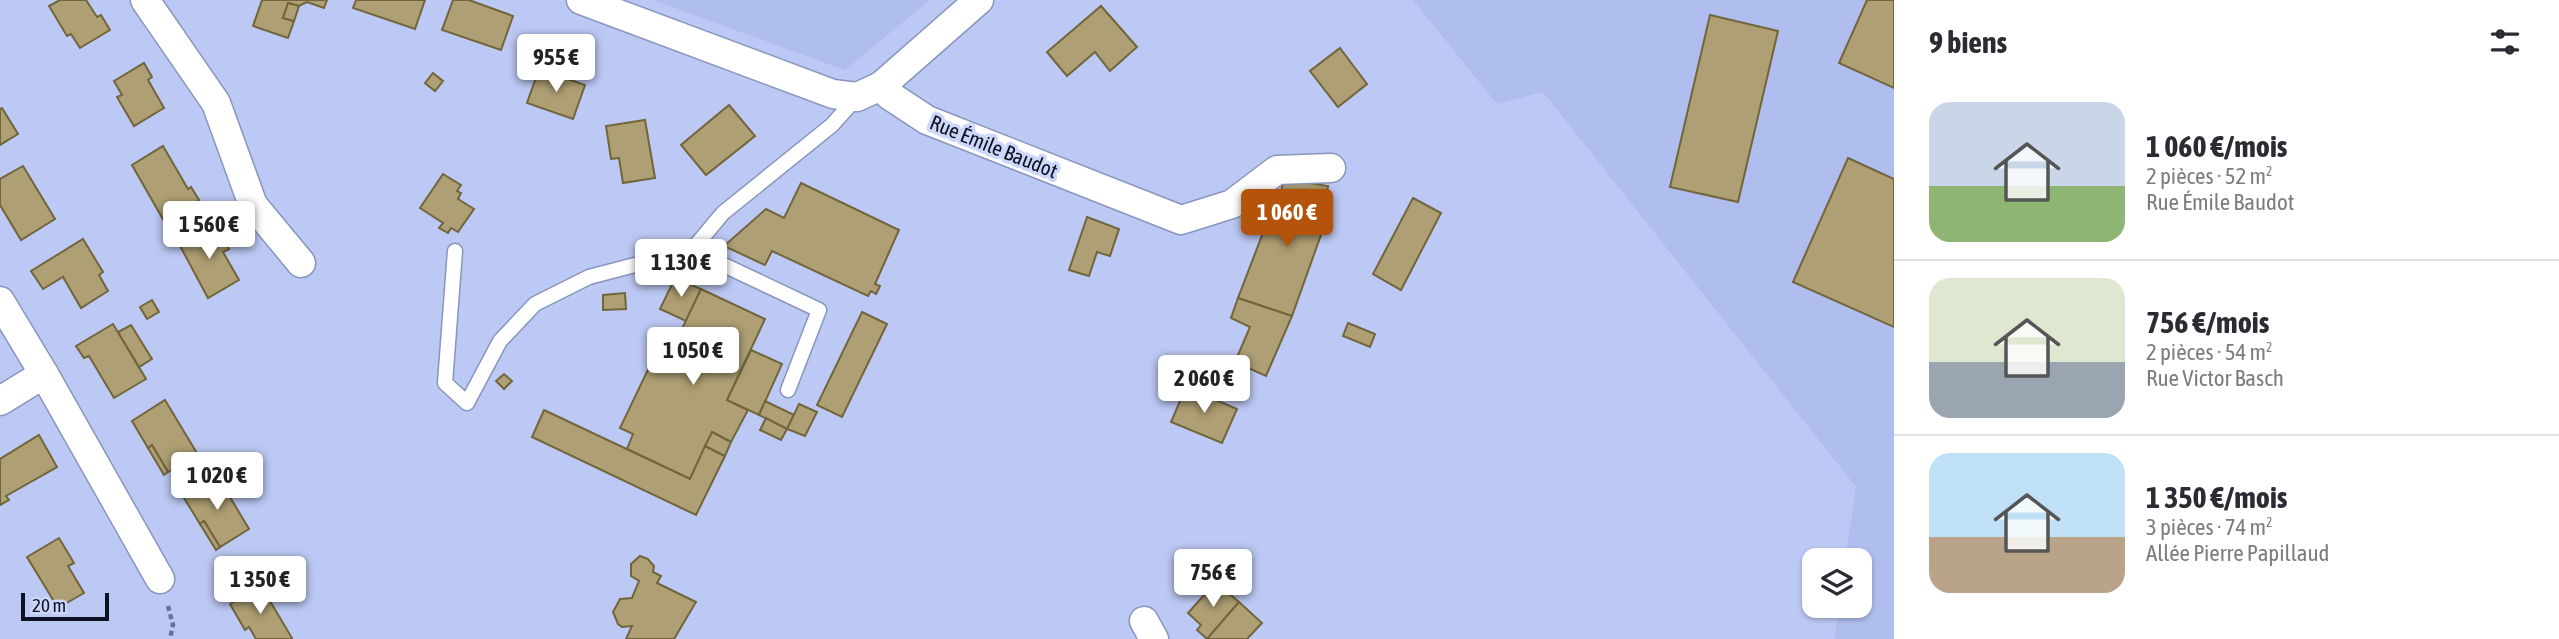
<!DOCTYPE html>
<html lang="fr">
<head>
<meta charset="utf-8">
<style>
  :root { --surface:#fff; --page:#f2f2f3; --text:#2b2b33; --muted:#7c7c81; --line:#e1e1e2; --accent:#b45309 }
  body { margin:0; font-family:"Asap Condensed",sans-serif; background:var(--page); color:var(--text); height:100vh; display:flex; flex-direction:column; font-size:26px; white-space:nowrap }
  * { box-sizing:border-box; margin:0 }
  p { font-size:23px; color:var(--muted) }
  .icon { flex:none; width:38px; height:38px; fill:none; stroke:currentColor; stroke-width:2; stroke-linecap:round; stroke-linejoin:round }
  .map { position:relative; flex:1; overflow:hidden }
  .details { display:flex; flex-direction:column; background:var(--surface); width:665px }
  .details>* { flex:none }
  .buttons { position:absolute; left:1802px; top:548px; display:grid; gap:14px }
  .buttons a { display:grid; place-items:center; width:70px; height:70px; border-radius:14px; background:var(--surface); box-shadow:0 2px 5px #0004; font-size:35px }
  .scale { position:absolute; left:21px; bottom:18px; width:88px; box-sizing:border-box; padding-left:7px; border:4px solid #0d1120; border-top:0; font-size:19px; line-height:24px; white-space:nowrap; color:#0d1120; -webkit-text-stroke:5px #ccd7f9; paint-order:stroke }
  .price { position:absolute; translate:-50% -60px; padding:0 16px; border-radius:7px; background:#fff; color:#222; font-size:23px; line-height:46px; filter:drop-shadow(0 2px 4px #0008) }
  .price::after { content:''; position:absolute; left:50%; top:42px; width:21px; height:16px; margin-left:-10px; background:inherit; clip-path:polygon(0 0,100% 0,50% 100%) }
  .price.selected { background:var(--accent); color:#fff }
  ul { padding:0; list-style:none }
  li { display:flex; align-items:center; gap:21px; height:175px; padding:0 35px }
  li+li { border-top:2px solid var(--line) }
  li span { display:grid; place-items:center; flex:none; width:196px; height:140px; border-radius:21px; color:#555 }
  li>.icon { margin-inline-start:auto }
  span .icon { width:84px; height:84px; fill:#fffc; stroke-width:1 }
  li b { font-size:30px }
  h2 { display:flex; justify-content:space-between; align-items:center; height:84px; padding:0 35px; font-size:30px }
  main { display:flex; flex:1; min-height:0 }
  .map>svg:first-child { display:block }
</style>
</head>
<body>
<main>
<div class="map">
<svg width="1894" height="639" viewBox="0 0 1894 639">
  <rect width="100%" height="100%" fill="#bcc9f4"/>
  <g fill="#afbeef">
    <path d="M653,0H930L845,70Z"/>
    <path d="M1413,0H1894V639H1834L1839,606H1860V560H1845L1856,487L1543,92L1497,104Z"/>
  </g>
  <g fill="#ae9f74" stroke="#73653b" stroke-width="2">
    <path d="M60,0H86L97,17L101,15L110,30L80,48L71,34L67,36L49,6Z"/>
    <path d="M262,0H327L324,8L307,2L299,6L288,3L283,18L294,21L288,38L253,26Z"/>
    <path d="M356,0H425L415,29L353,8Z"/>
    <path d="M453,0H469L513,16L501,50L442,30Z"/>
    <path d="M1867,0H1894V88L1839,63Z"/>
    <path d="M288,3L299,6L294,21L283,18Z"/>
    <path d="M1101,6L1137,47L1110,71L1095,52L1067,76L1047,52Z"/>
    <path d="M1710,15L1778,31L1738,202L1670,187Z"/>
    <path d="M1340,48L1367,84L1338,107L1310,71Z"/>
    <path d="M144,63L152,77L148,80L164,108L134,126L117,97L122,95L114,81Z"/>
    <path d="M539,69L585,85L573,119L527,103Z"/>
    <path d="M433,73L443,81L435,91L425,83Z"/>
    <path d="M729,105L755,136L706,175L681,145Z"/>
    <path d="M2,108L18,134L0,145V109Z"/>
    <path d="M645,120L655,178L623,183L619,158L611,159L606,126Z"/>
    <path d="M163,146L188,189L191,187L199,200L164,221L132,165Z"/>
    <path d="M1848,158L1894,179V327L1793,282Z"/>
    <path d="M23,166L55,219L21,240L0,205V179Z"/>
    <path d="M443,174L461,185L457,191L461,193L458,199L474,209L458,232L451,228L448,233L439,228L443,223L420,208Z"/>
    <path d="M1283,179L1328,186L1322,232L1292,316L1238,298L1266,225L1277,227Z"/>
    <path d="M801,183L899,230L875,284L880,286L876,294L871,291L868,296L772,251L765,265L724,246L766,209L784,218Z"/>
    <path d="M1413,198L1441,213L1401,290L1373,274Z"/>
    <path d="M1087,217L1119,229L1110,256L1097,252L1089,276L1069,270Z"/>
    <path d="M213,224L229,249L223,252L239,280L208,298L179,244Z"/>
    <path d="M83,239L103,272L99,275L108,291L81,308L63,277L43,289L31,271Z"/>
    <path d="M675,278L701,289L686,321L660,309Z"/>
    <path d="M701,289L765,319L727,400L748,410L731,442L712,432L690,479L627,449L633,434L620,428L655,355L662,358L665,352L670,354Z"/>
    <path d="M625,293L626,309L603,310V295Z"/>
    <path d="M1238,298L1292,316L1266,376L1235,362L1250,327L1231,318Z"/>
    <path d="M152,300L159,312L147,319L140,307Z"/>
    <path d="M862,312L887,324L842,417L817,405Z"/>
    <path d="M1348,323L1375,334L1370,347L1343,336Z"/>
    <path d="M113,324L146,379L114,398L89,356L84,358L76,346Z"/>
    <path d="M131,325L152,359L139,367L118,332Z"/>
    <path d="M751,350L782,364L759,415L727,400Z"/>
    <path d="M504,374L512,381L504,389L496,381Z"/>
    <path d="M1186,387L1237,409L1222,443L1171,422Z"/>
    <path d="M165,400L198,455L168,472L152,445L148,448L132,421Z"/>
    <path d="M765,401L794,415L787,429L759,415Z"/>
    <path d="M799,404L817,412L805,436L787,429Z"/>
    <path d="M544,410L690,479L705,446L725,456L696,515L532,437Z"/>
    <path d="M766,418L787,429L781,440L760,430Z"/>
    <path d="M712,432L731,442L725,456L705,446Z"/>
    <path d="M39,435L57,467L6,496L9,500L0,505V459Z"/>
    <path d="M152,445L168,472L164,475L148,448Z"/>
    <path d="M218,477L249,529L220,547L204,521L200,524L184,498Z"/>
    <path d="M204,521L220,547L216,550L200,524Z"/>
    <path d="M59,538L74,563L68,566L84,593L58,608L27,557Z"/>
    <path d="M640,556L648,559L654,566L653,572L661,576L657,583L696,602L674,639H626L632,626L622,627L618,624L613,612L620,599L632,598L639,581L631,576V564Z"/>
    <path d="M1216,582L1239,602L1207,639L1197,630L1201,625L1188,613Z"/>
    <path d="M261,586L292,638L291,639H256L249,627L245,630L230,604Z"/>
    <path d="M1239,602L1262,623L1247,639H1207Z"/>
  </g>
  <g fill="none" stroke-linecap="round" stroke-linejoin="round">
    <defs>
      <g id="lane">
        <path d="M455,251L445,383L467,403L500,341L535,304L589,277L692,250"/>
        <path d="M788,390L819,310L692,250L723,213L832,125L857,97"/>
      </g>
      <g id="street">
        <path d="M145,0L216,103L253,205L301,263"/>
        <path d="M581,0L833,94L857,97L881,86L889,95L927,120L1181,220L1232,204L1277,170L1331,168"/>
        <path d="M881,86L979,0"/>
        <path d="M0,301L44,374L160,579"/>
        <path d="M0,401L44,374"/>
        <path d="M1144,621L1154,639"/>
      </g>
    </defs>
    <use href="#lane" stroke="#8895bd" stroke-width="17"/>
    <use href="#street" stroke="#8895bd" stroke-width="31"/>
    <path stroke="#6b7391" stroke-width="4.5" stroke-dasharray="5 3.5" stroke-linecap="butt" d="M168,606L173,625L170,639"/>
    <use href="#lane" stroke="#fff" stroke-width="14"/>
    <use href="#street" stroke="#fff" stroke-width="28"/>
  </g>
  <g text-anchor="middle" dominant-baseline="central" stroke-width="7" stroke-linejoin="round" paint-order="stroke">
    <g font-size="21" fill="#0d1120" stroke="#ccd7f9">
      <text transform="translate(994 146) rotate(22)">Rue Émile Baudot</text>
    </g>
  </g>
</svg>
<div class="buttons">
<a><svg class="icon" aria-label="layers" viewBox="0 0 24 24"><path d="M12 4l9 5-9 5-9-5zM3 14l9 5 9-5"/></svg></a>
</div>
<div class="scale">20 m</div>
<b class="price" style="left:556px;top:94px">955 €</b>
<b class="price selected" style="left:1287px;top:249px">1 060 €</b>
<b class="price" style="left:209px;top:261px">1 560 €</b>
<b class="price" style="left:681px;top:299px">1 130 €</b>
<b class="price" style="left:693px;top:387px">1 050 €</b>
<b class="price" style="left:1204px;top:415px">2 060 €</b>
<b class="price" style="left:217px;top:512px">1 020 €</b>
<b class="price" style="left:1213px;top:609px">756 €</b>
<b class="price" style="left:260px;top:616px">1 350 €</b>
</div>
<section class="details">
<h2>9 biens<svg class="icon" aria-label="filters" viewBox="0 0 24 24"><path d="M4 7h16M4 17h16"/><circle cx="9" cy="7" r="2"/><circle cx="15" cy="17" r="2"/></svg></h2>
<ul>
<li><span style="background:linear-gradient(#c9d6e8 60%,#8fb573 0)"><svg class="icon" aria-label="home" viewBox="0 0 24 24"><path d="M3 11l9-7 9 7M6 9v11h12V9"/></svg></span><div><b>1 060 €/mois</b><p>2 pièces · 52 m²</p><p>Rue Émile Baudot</p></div></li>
<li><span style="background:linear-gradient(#dfe7d0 60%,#9aa5b1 0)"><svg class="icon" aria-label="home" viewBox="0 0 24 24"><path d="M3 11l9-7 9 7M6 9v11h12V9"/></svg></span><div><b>756 €/mois</b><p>2 pièces · 54 m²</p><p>Rue Victor Basch</p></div></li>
<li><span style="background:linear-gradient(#bfe0f5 60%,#b9a48a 0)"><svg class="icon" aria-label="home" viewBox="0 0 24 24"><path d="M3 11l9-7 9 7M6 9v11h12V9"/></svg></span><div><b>1 350 €/mois</b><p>3 pièces · 74 m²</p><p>Allée Pierre Papillaud</p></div></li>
</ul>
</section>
</main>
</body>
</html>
